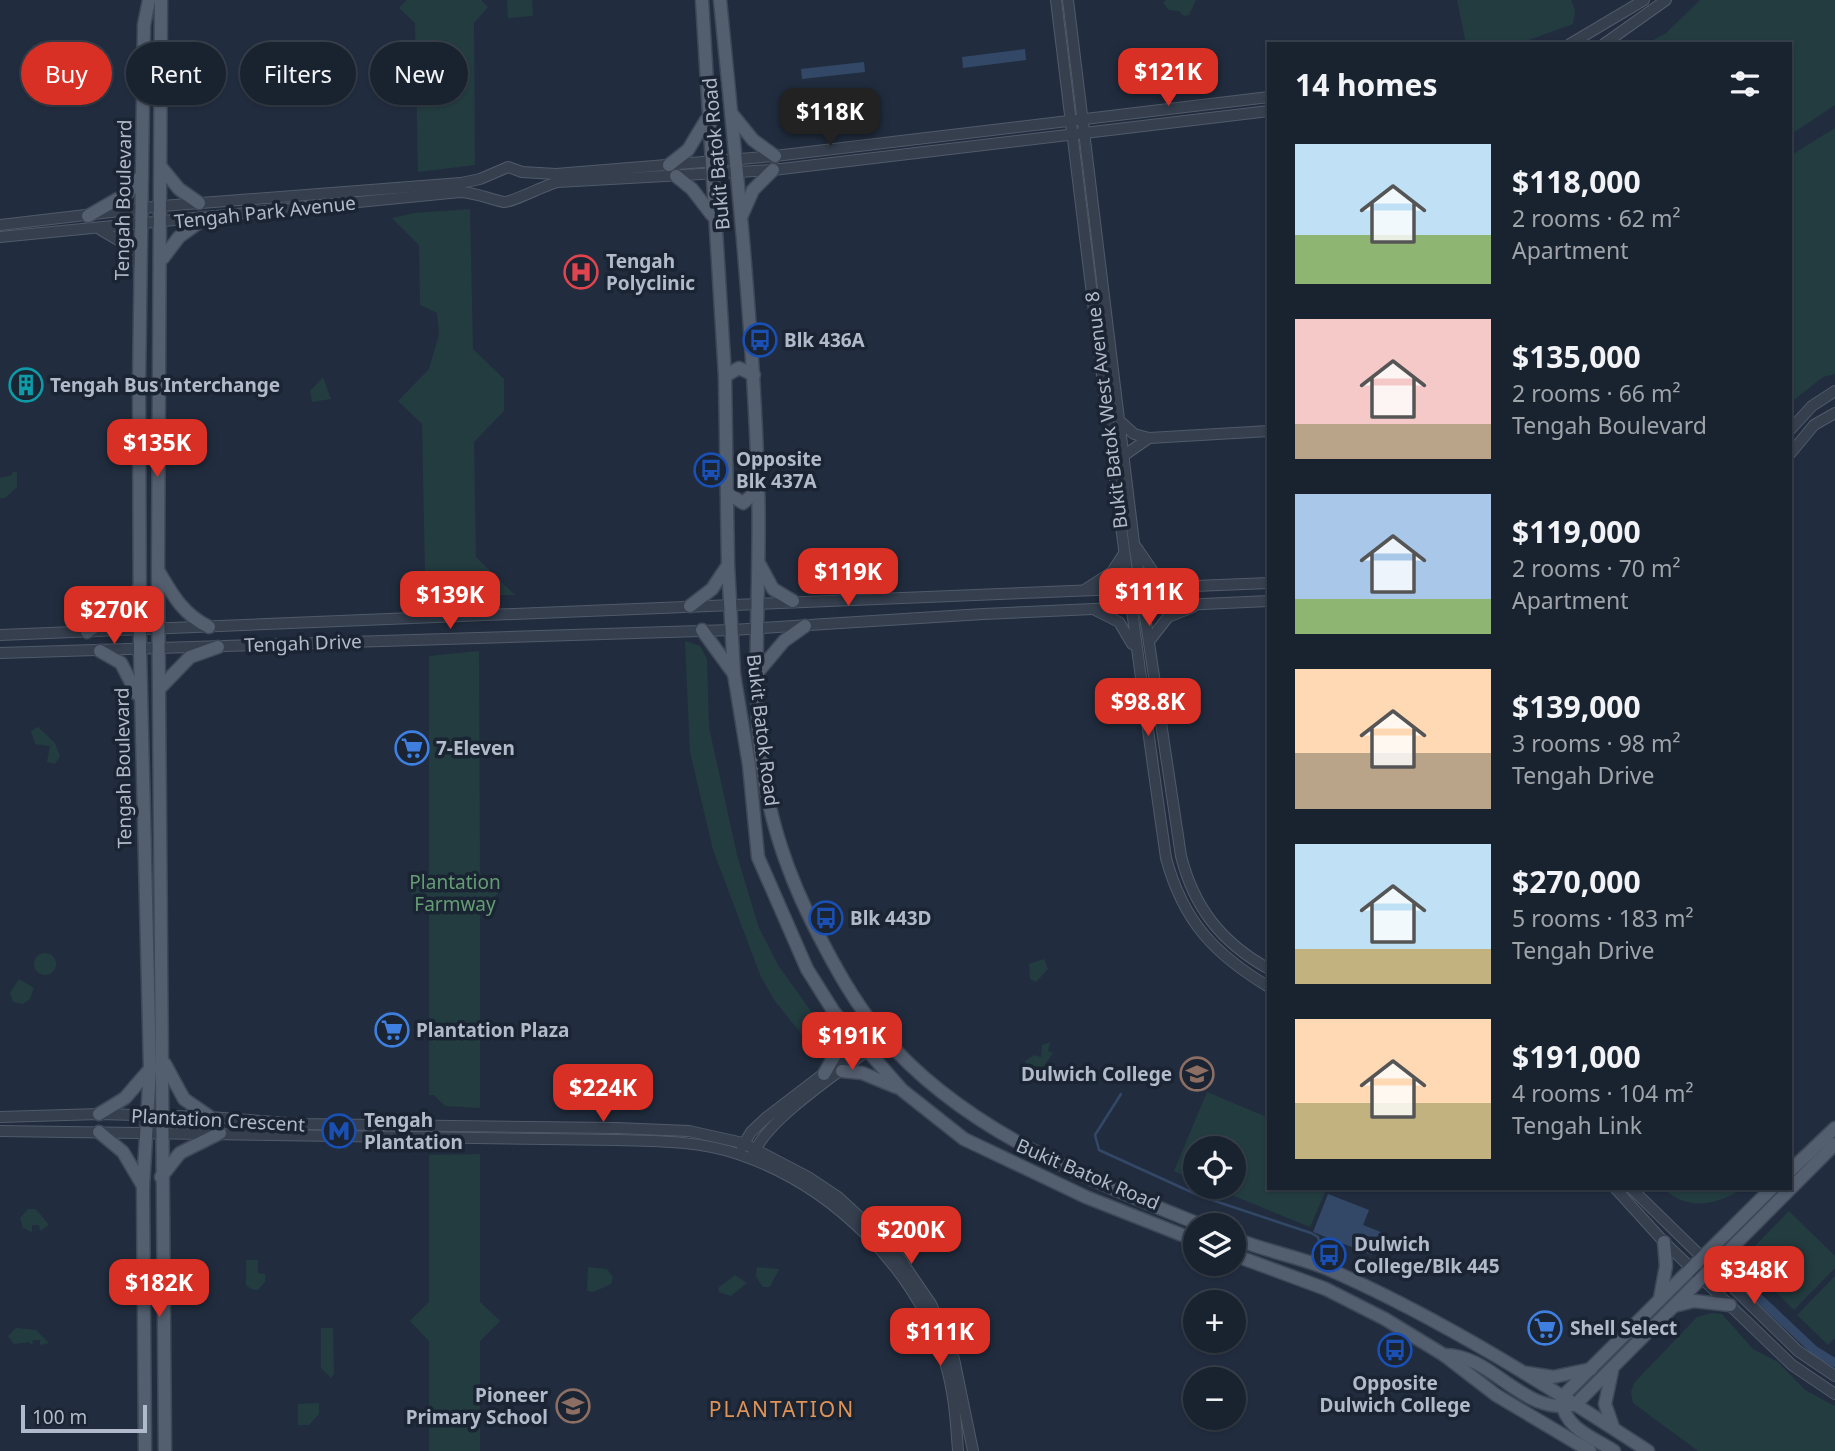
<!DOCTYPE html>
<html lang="en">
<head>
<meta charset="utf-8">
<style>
  :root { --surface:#19222f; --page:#262f3b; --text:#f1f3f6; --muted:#9fa4aa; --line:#373f4b; --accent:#d93025 }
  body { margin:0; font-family:"Noto Sans",sans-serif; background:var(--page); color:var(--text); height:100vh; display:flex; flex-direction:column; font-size:26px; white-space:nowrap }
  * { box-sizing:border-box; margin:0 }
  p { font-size:23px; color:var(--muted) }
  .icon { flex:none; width:38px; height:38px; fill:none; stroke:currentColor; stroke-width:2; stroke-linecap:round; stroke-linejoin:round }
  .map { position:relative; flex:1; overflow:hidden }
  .sheet { position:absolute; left:1267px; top:42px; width:525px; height:1148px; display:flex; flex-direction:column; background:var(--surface); border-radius:0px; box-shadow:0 2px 5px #0004,0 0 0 2px var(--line) }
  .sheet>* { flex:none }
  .guide { position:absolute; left:21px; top:42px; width:665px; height:63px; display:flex; gap:14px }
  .controls { position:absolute; left:1183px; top:1136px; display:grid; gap:14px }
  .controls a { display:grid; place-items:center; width:63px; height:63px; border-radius:50%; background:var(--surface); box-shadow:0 2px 5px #0004,0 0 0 2px var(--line); font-size:35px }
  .scale { position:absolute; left:21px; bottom:18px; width:126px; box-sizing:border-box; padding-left:7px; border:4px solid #b1baca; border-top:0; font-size:19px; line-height:24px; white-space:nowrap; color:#b1baca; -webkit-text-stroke:5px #1a2433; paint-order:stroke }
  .price { position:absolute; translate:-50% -60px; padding:0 16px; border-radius:14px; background:var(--accent); color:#fff; font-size:23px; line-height:46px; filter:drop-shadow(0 2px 4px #0008) }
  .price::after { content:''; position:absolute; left:50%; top:42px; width:21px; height:16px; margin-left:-10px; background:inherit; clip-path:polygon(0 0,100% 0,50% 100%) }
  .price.current { background:#222; color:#fff }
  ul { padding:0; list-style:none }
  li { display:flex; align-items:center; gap:21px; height:175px; padding:0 28px }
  li span { display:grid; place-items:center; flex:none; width:196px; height:140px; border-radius:0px; color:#555 }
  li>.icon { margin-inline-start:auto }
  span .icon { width:84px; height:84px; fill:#fffc; stroke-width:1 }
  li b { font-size:30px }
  h2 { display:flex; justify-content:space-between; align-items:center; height:84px; padding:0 28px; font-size:30px }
  .tag { padding:0 24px; border-radius:32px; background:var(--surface); box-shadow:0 2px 5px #0004,0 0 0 2px var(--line); font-size:24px; line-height:63px }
  .tag.current { background:var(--accent); color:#fff }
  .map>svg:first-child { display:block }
</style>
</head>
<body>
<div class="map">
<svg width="1835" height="1451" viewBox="0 0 1835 1451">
  <rect width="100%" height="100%" fill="#212d3f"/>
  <g fill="#233c40">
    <path d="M407,0H481L488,7L474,23L475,165L418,172L415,23L399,8Z"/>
    <path d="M507,0H532L533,16L508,18Z"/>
    <path d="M1166,0H1196L1189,15L1184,16L1179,11L1169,10L1163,3Z"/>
    <path d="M1457,0H1571L1575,10L1573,24L1518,44H1466Z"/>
    <path d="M1700,0H1835V105L1790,135V44H1645L1665,34Z"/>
    <path d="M1835,128V374L1823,377L1790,403V156Z"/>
    <path d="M470,209L473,349L504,379V411L474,442L476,557L515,595L402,596L425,573L422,424L398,401L429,369L439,334L437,313L420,305L419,245L392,218L414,213Z"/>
    <path d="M323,377L331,399L312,402L310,391Z"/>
    <path d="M13,471L17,473V487L5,498H0V478L12,475Z"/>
    <path d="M685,641L700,646L707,659L709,727L737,855L759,928L778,965L823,1028V1047L819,1056L775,1001L761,977L713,850L690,752Z"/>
    <path d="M479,651L480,873L499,892L480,912V1108L445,1106L434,1095H429V912L410,892L429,873V656Z"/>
    <path d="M38,727L55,743L60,756L55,764L47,762L50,746L35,744L31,731Z"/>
    <circle cx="45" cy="964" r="11"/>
    <path d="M1044,959L1048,969L1036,982L1030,979L1029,964Z"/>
    <path d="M19,979L34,988L30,999L23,1004L13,1002L10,993Z"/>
    <path d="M1050,1042L1048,1051L1053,1053L1040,1072L1031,1071L1027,1075L1025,1061L1034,1055L1041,1057L1042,1045Z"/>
    <path d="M1207,1092L1269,1118V1188H1327L1310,1227L1212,1187L1234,1186V1148H1195V1180L1174,1171Z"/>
    <path d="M480,1154V1302L500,1321L480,1341V1451H429V1341L410,1321L429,1302V1155Z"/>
    <path d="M1663,1188H1743C1718,1205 1687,1212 1663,1188Z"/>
    <path d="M28,1209H36L49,1225L40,1231L39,1225H32V1232L23,1228L20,1218Z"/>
    <path d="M1789,1211L1835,1256V1268L1794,1310L1742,1259Z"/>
    <path d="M258,1260V1273L265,1274V1282L258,1290L251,1289L246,1285V1260Z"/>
    <path d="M588,1267L607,1269L613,1277L611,1284L593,1292L587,1291Z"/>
    <path d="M757,1267L779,1269L770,1287H763L756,1277Z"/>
    <path d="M735,1275L747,1283L731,1296L719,1292L718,1288Z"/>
    <path d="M1835,1276V1338L1828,1345L1797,1315Z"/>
    <path d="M1712,1313L1722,1314L1753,1349L1778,1362L1805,1390L1835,1406V1451H1698L1633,1403L1631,1392L1634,1383L1697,1317Z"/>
    <path d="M16,1328L36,1330L49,1343L40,1345V1340H33L32,1345L29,1342L14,1344L8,1336Z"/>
    <path d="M321,1328H333L334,1374L331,1378L321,1368Z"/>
    <path d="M319,1403V1414L309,1425H298V1404Z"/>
  </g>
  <g fill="#334867">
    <path d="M1025,49L1026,60L963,68L962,57Z"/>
    <path d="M864,62L865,72L802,79L801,69Z"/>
    <path d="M1328,1194L1369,1210L1363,1225L1381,1232L1372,1255L1313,1232Z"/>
  </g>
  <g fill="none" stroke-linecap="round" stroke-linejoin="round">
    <path stroke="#334867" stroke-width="2.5" d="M1121,1094L1095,1135L1099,1150L1200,1196L1311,1233L1318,1237L1320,1246"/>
    <path stroke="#334867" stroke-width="9" d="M1731,1272L1814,1350L1835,1363"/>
    <defs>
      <g id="minor">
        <path d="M1056,0C1091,286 1125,573 1166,858C1183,921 1214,954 1269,987"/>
        <path d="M1068,0L1134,543L1181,856C1194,908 1222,943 1269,969"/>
        <path d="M1570,44L1644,0"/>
        <path d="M1604,44L1666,0"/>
        <path d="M0,225L162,206L461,183L480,179L508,167L522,172L556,174L775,156L1269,97"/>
        <path d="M101,230L125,244L140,267"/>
        <path d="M0,237L460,192C477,193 489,199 504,202C510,203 546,185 557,182L773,170L1269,111"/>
        <path d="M1122,423L1134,434L1149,438L1269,431"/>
        <path d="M1790,430L1812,406L1835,391"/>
        <path d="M1126,454L1149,438"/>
        <path d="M1790,454L1814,425L1835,413"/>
        <path d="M1137,548L1154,573L1176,585"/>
        <path d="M1086,589L1112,572L1123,555"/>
        <path d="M1097,611L1119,622L1132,644"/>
        <path d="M0,635L1269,583"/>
        <path d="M1150,640L1168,617L1193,607"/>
        <path d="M0,653L732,630L983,614L1269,601"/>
        <path d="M0,1117L99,1114L210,1117L300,1124L616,1128L689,1131L743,1143L808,1177L838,1197L892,1247L931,1304L943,1330L954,1359L973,1451"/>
        <path d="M0,1131L617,1140C658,1141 699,1141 738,1154C831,1185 916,1267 945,1362C954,1391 956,1421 958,1451"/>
        <path d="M742,1147L751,1132L767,1117L878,1032"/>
        <path d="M753,1156C764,1119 852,1064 884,1038"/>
        <path d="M1615,1188L1664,1242L1792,1365L1835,1394"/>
        <path d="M1631,1188L1798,1351L1835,1376"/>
      </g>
      <g id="major">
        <path d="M161,0L158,572L165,1451"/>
        <path d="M702,0L725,376L728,565L734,674L749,765L758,857L807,969L834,1012L902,1090L964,1139L1086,1197L1195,1240"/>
        <path d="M720,0C736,161 753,322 758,483C761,568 753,652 759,737C764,804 785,870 816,930C834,965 855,1004 881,1034C963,1131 1086,1178 1201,1225"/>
        <path d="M732,114L753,140L775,156"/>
        <path d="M669,165L688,150L706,120"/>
        <path d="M161,167L179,189L199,203"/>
        <path d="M676,176L692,189L712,215"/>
        <path d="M742,215L753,190L773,170"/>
        <path d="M88,216L128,193L142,175"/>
        <path d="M163,258L179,237L205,218"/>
        <path d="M725,376L739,368L754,375"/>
        <path d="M727,493L743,503L758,490"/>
        <path d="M760,565L773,589L793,601"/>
        <path d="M159,572C173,596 184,615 209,627"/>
        <path d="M690,606L712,589L728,565"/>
        <path d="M702,630L734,674"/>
        <path d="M87,632L132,600L139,587"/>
        <path d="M100,651L121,663L137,694"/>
        <path d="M757,673L784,641L805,626"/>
        <path d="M160,688L190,657L218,647"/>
        <path d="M165,1064L184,1099L210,1117"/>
        <path d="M842,1071L862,1073L896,1087"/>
        <path d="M824,1074L839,1048L844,1024"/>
        <path d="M99,1114L125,1098L150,1069"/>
        <path d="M99,1132L123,1152L143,1186"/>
        <path d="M1790,1171L1835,1128"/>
        <path d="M161,1177L180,1153L220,1133"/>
        <path d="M1234,1238C1266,1252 1303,1257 1335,1272C1443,1320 1548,1386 1648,1451"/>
        <path d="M1234,1255L1326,1289L1385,1319L1444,1355L1496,1395L1590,1451"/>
        <path d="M1660,1298L1666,1266L1664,1242"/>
        <path d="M1674,1306L1694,1301L1730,1305"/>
        <path d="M1444,1355C1493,1354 1524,1418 1576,1404L1835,1144"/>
        <path d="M1612,1371L1605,1404L1613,1427"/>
        <path d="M1527,1373L1553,1377L1591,1369"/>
        <path d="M1562,1397L1772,1188"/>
        <path d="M1562,1401C1564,1428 1594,1438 1614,1451"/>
        <path d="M145,1451L143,1187L150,1069L140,650L139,385L144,25L149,0"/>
      </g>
    </defs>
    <use href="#minor" stroke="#505a69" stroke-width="12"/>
    <use href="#major" stroke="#3e4857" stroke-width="15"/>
    <use href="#minor" stroke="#353f4e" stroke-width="10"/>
    <use href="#major" stroke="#535e6f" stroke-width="12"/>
  </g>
  <defs>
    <symbol id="hospital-ring" viewBox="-11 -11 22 22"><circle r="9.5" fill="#1a2433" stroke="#e0444e" stroke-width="1.5"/><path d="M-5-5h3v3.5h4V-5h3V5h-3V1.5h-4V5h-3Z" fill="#e0444e"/></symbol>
    <symbol id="bus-ring" viewBox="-11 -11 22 22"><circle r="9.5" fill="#1a2433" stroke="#1a4fb4" stroke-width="1.5"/><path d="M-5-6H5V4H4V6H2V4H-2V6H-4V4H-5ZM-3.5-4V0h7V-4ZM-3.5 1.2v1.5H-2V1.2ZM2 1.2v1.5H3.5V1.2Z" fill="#1a4fb4"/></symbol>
    <symbol id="building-ring" viewBox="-11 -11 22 22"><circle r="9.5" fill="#1a2433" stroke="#0f9aa8" stroke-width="1.5"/><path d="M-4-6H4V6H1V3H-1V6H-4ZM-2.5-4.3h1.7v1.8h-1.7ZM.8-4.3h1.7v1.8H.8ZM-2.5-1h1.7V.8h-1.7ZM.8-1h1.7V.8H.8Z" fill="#0f9aa8"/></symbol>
    <symbol id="supermarket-ring" viewBox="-11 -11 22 22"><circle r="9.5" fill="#1a2433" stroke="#3f7fe0" stroke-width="1.5"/><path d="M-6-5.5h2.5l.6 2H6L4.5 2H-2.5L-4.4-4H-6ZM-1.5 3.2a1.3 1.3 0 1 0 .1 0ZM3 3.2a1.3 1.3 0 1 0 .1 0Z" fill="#3f7fe0"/></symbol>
    <symbol id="school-ring" viewBox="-11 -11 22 22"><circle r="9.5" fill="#1a2433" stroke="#8d6e63" stroke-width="1.5"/><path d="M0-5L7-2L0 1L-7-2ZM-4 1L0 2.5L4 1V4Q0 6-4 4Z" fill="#8d6e63"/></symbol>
    <symbol id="metro-ring" viewBox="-11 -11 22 22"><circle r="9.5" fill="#1a2433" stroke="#1a4fb4" stroke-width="1.5"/><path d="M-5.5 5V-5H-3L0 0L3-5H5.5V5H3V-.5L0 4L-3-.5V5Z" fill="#1a4fb4"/></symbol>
  </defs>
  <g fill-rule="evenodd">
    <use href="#hospital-ring" x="562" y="253" width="38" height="38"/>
    <use href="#bus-ring" x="741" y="321" width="38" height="38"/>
    <use href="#building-ring" x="7" y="366" width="38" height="38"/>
    <use href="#bus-ring" x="692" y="451" width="38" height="38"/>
    <use href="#supermarket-ring" x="393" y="729" width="38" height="38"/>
    <use href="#bus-ring" x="807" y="899" width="38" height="38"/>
    <use href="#supermarket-ring" x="373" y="1011" width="38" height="38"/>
    <use href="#school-ring" x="1178" y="1055" width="38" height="38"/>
    <use href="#metro-ring" x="320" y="1112" width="38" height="38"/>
    <use href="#bus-ring" x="1310" y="1236" width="38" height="38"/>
    <use href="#supermarket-ring" x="1526" y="1309" width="38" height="38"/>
    <use href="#bus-ring" x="1376" y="1331" width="38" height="38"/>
    <use href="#school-ring" x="554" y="1387" width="38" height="38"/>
  </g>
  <g text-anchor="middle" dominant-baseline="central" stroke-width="7" stroke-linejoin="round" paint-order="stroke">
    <g font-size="19" fill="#b1baca" stroke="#1a2433">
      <text transform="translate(716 154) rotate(-95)">Bukit Batok Road</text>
      <text transform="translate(123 200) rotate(-89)">Tengah Boulevard</text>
      <text transform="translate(265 212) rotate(-6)">Tengah Park Avenue</text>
      <text transform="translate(1106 410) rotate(-97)">Bukit Batok West Avenue 8</text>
      <text transform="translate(303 643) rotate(-2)">Tengah Drive</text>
      <text transform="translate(763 730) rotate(83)">Bukit Batok Road</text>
      <text transform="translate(123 768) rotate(-91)">Tengah Boulevard</text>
      <text transform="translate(218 1120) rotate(3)">Plantation Crescent</text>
      <text transform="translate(1088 1174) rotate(23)">Bukit Batok Road</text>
    </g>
    <g font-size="19" font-weight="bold" fill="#b1baca" stroke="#1a2433" text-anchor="start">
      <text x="606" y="261">Tengah<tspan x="606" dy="22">Polyclinic</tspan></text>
      <text x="784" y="340">Blk 436A</text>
      <text x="50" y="385">Tengah Bus Interchange</text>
      <text x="736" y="459">Opposite<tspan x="736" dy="22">Blk 437A</tspan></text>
      <text x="436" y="748">7-Eleven</text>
      <text x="850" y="918">Blk 443D</text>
      <text x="416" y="1030">Plantation Plaza</text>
      <text x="1172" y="1074" text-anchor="end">Dulwich College</text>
      <text x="364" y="1120">Tengah<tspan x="364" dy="22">Plantation</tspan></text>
      <text x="1354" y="1244">Dulwich<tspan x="1354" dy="22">College/Blk 445</tspan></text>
      <text x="1570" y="1328">Shell Select</text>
      <text x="1395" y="1383" text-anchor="middle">Opposite<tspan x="1395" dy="22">Dulwich College</tspan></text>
      <text x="548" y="1395" text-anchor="end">Pioneer<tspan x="548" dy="22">Primary School</tspan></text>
    </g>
    <g font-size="19" fill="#659d73" stroke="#1a2433">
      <text x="455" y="882">Plantation<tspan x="455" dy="22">Farmway</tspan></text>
    </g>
    <g font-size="21" letter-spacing="2" fill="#df9357" stroke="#1a2433">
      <text x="782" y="1409">PLANTATION</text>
    </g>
  </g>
</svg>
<div class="controls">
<a><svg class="icon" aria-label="locate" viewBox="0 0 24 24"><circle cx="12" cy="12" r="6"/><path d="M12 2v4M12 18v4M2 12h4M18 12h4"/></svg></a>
<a><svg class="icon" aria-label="layers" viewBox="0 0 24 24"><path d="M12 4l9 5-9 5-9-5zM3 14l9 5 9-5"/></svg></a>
<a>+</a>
<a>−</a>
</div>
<div class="scale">100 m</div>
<b class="price" style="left:1168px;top:108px">$121K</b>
<b class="price current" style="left:830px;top:148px">$118K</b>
<b class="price" style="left:157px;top:479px">$135K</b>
<b class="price" style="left:848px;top:608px">$119K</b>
<b class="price" style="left:1149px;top:628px">$111K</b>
<b class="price" style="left:450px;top:631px">$139K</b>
<b class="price" style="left:114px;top:646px">$270K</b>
<b class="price" style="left:1148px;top:738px">$98.8K</b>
<b class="price" style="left:852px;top:1072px">$191K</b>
<b class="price" style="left:603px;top:1124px">$224K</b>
<b class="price" style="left:911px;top:1266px">$200K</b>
<b class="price" style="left:1754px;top:1306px">$348K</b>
<b class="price" style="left:159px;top:1319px">$182K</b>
<b class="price" style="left:940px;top:1368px">$111K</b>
<div class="guide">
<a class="tag current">Buy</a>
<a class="tag">Rent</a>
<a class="tag">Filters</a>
<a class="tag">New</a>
</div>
<section class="sheet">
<h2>14 homes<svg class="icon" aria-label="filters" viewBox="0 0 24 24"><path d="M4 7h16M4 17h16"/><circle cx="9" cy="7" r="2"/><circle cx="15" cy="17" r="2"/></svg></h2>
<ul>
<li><span style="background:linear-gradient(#bfe0f5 65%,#8fb573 0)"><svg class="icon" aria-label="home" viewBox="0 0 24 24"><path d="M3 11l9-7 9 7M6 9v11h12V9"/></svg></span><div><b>$118,000</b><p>2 rooms · 62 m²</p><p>Apartment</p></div></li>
<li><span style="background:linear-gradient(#f6c9c9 75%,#b9a48a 0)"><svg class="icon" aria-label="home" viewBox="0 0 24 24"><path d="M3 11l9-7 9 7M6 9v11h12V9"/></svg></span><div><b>$135,000</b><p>2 rooms · 66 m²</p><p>Tengah Boulevard</p></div></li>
<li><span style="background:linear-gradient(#a9c7e8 75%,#8fb573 0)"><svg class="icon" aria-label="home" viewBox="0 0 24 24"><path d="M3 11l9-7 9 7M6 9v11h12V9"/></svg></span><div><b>$119,000</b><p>2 rooms · 70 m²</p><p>Apartment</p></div></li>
<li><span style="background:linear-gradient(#ffd9b3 60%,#b9a48a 0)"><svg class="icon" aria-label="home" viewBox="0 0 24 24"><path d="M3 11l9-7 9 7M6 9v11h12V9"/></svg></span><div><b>$139,000</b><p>3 rooms · 98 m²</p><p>Tengah Drive</p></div></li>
<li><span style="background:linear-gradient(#bfe0f5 75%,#c2b280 0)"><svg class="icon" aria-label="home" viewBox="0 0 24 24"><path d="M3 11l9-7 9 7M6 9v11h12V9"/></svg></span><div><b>$270,000</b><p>5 rooms · 183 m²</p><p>Tengah Drive</p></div></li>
<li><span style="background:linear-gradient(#ffd9b3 60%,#c2b280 0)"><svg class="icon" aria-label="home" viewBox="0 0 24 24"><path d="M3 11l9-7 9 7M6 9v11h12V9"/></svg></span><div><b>$191,000</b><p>4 rooms · 104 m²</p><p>Tengah Link</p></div></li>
</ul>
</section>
</div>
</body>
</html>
